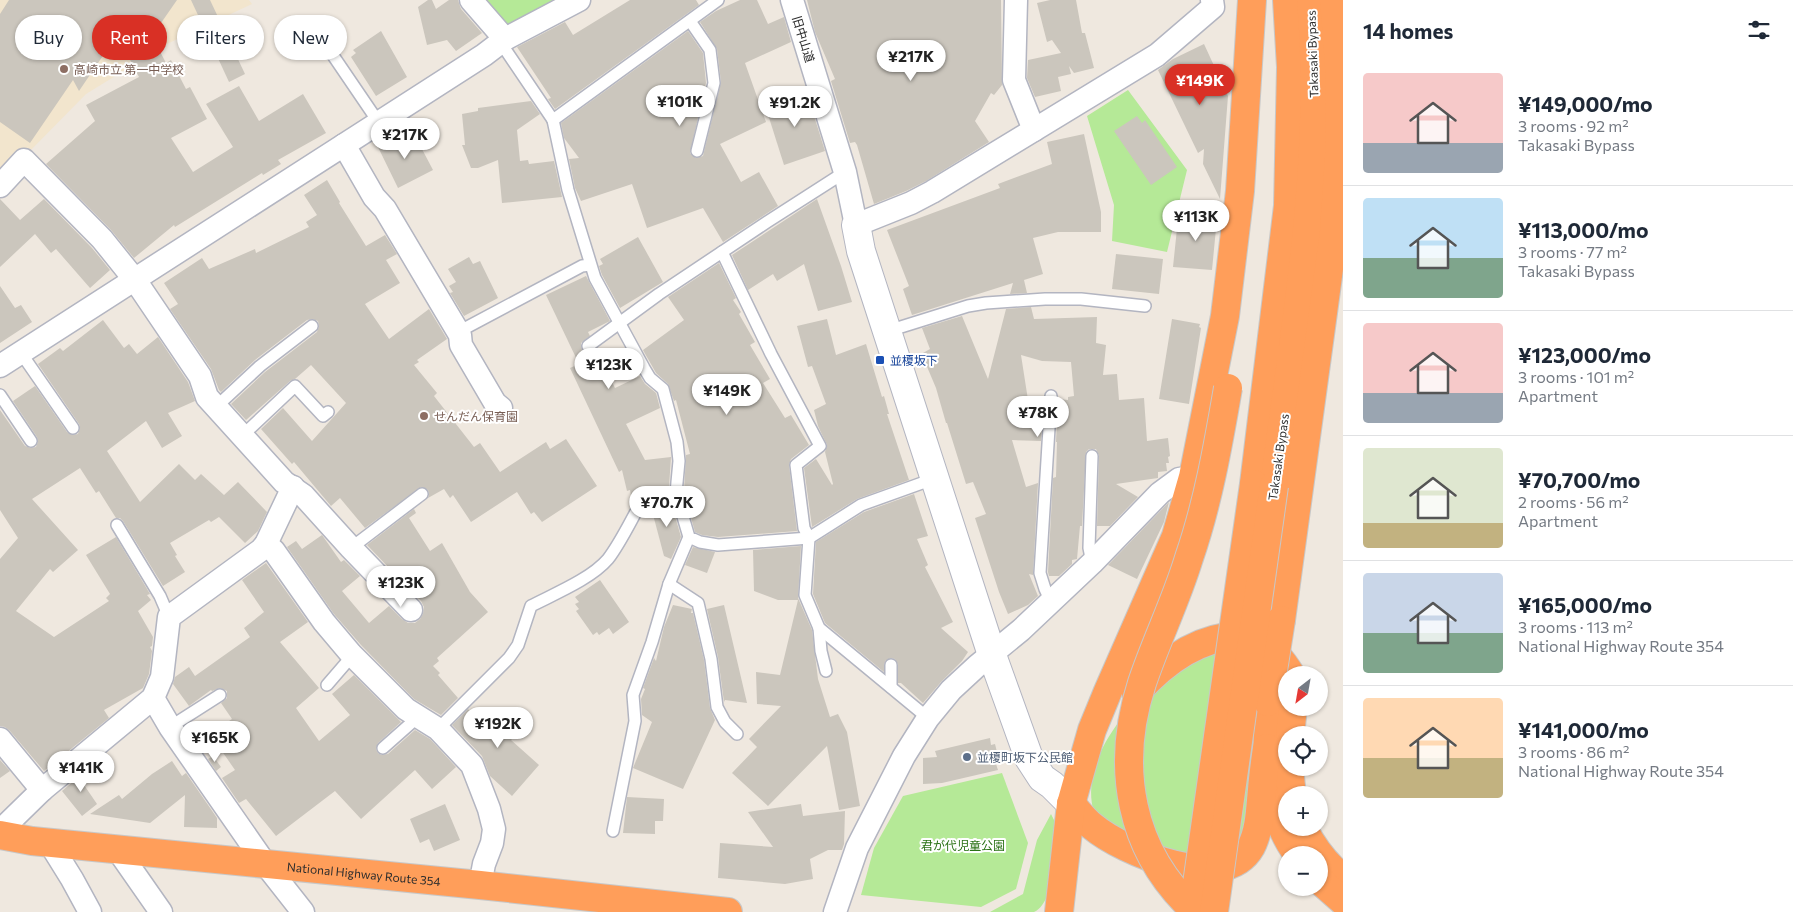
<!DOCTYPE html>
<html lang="en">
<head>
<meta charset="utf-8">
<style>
  :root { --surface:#fff; --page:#f6f6f7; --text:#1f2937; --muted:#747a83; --line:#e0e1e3; --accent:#d93025 }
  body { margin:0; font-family:Commissioner,"Noto Sans JP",sans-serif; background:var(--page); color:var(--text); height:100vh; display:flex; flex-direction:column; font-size:19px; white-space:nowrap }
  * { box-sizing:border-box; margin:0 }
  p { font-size:16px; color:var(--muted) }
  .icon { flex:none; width:28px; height:28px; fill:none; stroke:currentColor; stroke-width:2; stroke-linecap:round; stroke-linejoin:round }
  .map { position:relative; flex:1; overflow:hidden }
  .panel { display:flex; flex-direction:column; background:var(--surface); width:450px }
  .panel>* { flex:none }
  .hud { position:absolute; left:15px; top:15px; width:475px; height:45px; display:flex; gap:10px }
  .needle { width:32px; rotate:211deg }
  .buttons { position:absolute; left:1278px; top:666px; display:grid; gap:10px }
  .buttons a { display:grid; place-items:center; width:50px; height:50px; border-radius:50%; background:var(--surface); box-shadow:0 1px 4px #0004; font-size:25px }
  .price { position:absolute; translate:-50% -42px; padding:0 11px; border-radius:18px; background:#fff; color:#222; font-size:16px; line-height:32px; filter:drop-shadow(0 1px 2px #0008) }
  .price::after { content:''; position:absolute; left:50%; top:30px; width:15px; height:11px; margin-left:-8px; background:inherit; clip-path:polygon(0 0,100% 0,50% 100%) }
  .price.on { background:var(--accent); color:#fff }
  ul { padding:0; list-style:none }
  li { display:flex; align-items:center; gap:15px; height:125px; padding:0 20px }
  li+li { border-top:1px solid var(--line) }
  li span { display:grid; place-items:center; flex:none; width:140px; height:100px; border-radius:5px; color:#555 }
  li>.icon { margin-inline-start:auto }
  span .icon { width:60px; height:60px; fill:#fffc; stroke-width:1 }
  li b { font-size:21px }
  h2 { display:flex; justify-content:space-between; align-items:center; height:60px; padding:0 20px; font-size:21px }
  .pill { padding:0 18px; border-radius:22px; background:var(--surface); box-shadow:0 1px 4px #0004; font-size:18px; line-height:45px }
  .pill.on { background:var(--accent); color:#fff }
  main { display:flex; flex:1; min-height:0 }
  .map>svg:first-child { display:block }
</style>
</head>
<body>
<main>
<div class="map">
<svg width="1343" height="912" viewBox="0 0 1343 912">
  <rect width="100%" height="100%" fill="#efe8df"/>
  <path fill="#f2e5cd" d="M0,0H249L252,4L169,43L86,94L26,155L0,174Z"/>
  <g fill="#b5e997">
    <path d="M474,0H568L505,32Z"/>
    <path d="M1128,90L1187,170L1167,252L1112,241L1114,205L1087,116Z"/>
    <path d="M1218,646L1262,704L1248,821L1239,843L1192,858L1139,841L1094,813C1080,765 1119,716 1152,686C1159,680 1168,676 1175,672C1190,663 1204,655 1218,646Z"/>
    <path d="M1002,773L1028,843L1016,889L981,907L861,895L874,848L903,796Z"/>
    <path d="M1051,814L1056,824L1048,895C1044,902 1041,909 1034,912H990L1023,894L1037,840Z"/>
  </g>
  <g fill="#cbc6bd">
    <path d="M9,0H177L152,36L166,63L171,60L186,89L190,87L207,119L171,138L193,172L233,147L206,104L239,86L259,121L303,94L326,133L278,160L281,164L263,175L262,173L175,227L174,225L134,258L111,230L46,164L95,121L86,105L139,77L117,35L79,91L73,80L30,143L0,122V14Z"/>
    <path d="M191,0H210L245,74L229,82Z"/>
    <path d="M428,0H432L436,9L449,0H458L461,9L482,33L456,51L447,40L427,45L418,7Z"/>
    <path d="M630,0H696L699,5L555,109L548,99L551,98L517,47L565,22L573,35Z"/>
    <path d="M740,0H757L768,24L784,17L791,42L745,63L766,122L720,144L741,182L759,172L778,206L723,242L703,208L647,228L632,184L581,201L575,188L569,159L579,158L564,138L561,123L688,31L703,53L706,83L690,153L696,158L703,156L721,82L717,49L700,22L716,11Z"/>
    <path d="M807,0H1001L1002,85L994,95L991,93L975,121L989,142L926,181L906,191L874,204L857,145L855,142L850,143L831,81L835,79L815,32Z"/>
    <path d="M1050,0H1076L1082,33H1085L1094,68L1074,73L1069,66L1071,74L1058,77L1061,91L1035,97L1027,78L1028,60L1061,53L1052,40L1047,42L1037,3Z"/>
    <path d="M381,31L407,77L376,96L351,57L356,53L353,50Z"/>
    <path d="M1204,44L1228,96L1220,199L1203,164L1204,149L1198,153L1158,70L1173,59Z"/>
    <path d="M806,90L825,151L784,165L765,105Z"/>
    <path d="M531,101L540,114L517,130L520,161L528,160L529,164L554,161L562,197L502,203L498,160L478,168H471L462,145H465L462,114L478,111V108Z"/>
    <path d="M1137,116L1142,123L1145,120L1177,167L1151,185L1114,131Z"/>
    <path d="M413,132L433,170L398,188L378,147L397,138L398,140Z"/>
    <path d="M1084,134L1101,212V232H1058L1033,238L1043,274L1024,280L1027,293L1010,294L1013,283L912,315L903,289L909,286L887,230L1000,188L998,184L1052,164L1047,142Z"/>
    <path d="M327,180L340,202L339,203L366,246L385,235L397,254L386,260L400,283L365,304L389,339L429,309L447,339L417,360L419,362L414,365L437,393L434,396L474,447L480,443L500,472L546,442L550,449L566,439L597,486L542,522L534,512L531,514L517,492L471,522L453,495L450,498L444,489L428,498L429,494L428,490L421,487L365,528L340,498L331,506L294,462L292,464L261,429L283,408L312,441L346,403L311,365L295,379L290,381L246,420L231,404L265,372L317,332L319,326L318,321L312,319L307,320L255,360L221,392L219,390L211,369L170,309L178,304L164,283L202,258L209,269L255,249L256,253L309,227L306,222L317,215L304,195Z"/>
    <path d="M0,199L20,220L44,199L92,248L110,270L90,288L56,249L51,253L35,234L0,267Z"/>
    <path d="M817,199L841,266L852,302L818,311L804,264L777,281L773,274L748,290L732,255Z"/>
    <path d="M1218,208L1212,270L1173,267L1178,219H1182V216L1201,218Z"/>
    <path d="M638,237L663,282L620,308L602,275L599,266L603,264L600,259Z"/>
    <path d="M1116,254L1163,259L1159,294L1112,289Z"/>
    <path d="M469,257L473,264L480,261L498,298L464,316L450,293L453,292L449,286L456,282L448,269Z"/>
    <path d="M719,263L736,298L733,300L741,312L739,314L755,342L750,345L770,379L763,383L785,418L791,415L809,445L791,459L789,465L797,531L718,537L702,535L695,532L684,492L686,455L690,454L676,400L674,401L668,384L656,373L643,350L684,320L668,297Z"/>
    <path d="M586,276L610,321L588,332L590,336L581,343L582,350L588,353L596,349L615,388L640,376L645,384L656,393L660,408L626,424L645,460L671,457L669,487L631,496L630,490L627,491L622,470L619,472L570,368L579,364L546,295Z"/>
    <path d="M0,286L15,308L21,305L32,322L0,343Z"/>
    <path d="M1031,307L1034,319L1097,317L1096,343L1106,345L1103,375L1117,374L1119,400L1144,398L1147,441L1168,438L1170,456L1168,457L1169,463H1166L1167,471L1158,472V478L1116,484L1138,497L1110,526H1097L1099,456L1096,449H1089L1086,452L1082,526H1080L1077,559L1072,560V564L1059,576H1049L1048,572L1053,478L1056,477L1057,442H1056L1058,399L1068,400V397L1074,396L1071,362L1042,361L1021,355L1028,400L1043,399L1041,441L1012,440L1026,487L1038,483L1033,575L1029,574L1038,596L1028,605L1008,614L999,592L975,518L986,514L973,482L966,484L947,423H946L936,388L925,362L927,361L923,353L930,349L922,328L962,316L988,379L1006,309Z"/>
    <path d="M827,319L836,355L866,344L882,397L884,396L889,414H887L909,480L857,499L812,527L804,468L816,459L832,485L833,484L825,452L827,445L818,426L814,410L826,404L812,366L808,367L797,326Z"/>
    <path d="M1172,319L1200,324L1199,327L1201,328L1189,404L1159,399Z"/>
    <path d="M103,320L124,348L129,344L137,354L158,337L188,382L195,401L168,413L182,436L162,448L146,421L107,451L140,502L179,464L195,480L201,474L224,495L238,482L267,512L258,531L245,543L219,517L211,522L209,520L170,543L177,555L175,556L185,572L163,586L123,521L120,518H116L99,491L96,493L80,468L32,499L78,550L53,572L50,569L16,611L54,637L109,601L106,598L110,594L86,555L116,537L150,594L147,595L151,600L138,611L153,637L152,646L150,647L152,651L149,674L143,688L104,710L109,718L44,771L10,731L5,727L0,726V559L18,538L0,510V410L25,446L31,448L36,447L38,441L37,437L13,401L35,386L67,432L73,435L78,434L80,428L79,424L38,364L60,348L63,351Z"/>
    <path d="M914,494L928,536L917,539L928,565L925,567L953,622L941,628L968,652L962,661L941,682L923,703L901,683H898V665L895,659L891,658L885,661L884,672L825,623L813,594L816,542L864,512Z"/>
    <path d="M671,502L681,537L671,559L664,556L651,507Z"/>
    <path d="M1169,502L1164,522L1137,579L1108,565Z"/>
    <path d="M414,509L416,513L409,518L430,551L442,543L470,592L488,612L437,658L439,661L433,666L440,673L438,675L458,698L441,715L414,699L361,645L334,614L287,547L296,541L302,549L322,535L341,562L344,560L360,576L342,591L369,623L389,606L402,619L408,623H415L420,619L423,614L424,607L421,601L367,545Z"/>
    <path d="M801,546L798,598L812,630L818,679L830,717L838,714L847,732L860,806L839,810L827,746L768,806L732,773L757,747L749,739L781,706L757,704L756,672L780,675L798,600H778L754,591L753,550Z"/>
    <path d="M693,547L715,552L707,573L685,565Z"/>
    <path d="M266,563L308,622L280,642L319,688L296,708L319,741L350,715L332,694L354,675L401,722L378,743L376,749L378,753L381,755L388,754L415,730L430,739L456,767L432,789L415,770L361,819L335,791L276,836L246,799L239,803L222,778L235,770L210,734L232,719L221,703L227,698V691L220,688L212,691L211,690L189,706L173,684L175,677L189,667L195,676L250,637L244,628L264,612L242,580Z"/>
    <path d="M600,580L629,622L613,634L609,628L599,635L597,632L593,635L576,611L579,609L575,604L579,602L575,597Z"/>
    <path d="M673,605L692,609L691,613H693L704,660L710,708L715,720L683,789L633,768L652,722L642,715L641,699L645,689L643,688L654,658L656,661L664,627Z"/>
    <path d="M724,605L747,703L725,700L724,702L718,657L707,609Z"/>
    <path d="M468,709L470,711L471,709L487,724L500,710L521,730L511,740L539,765L512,796L490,776L482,756L452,725Z"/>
    <path d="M990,738L991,745L995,744L1000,764H996L998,770L942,783L923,784V758L937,757L935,751Z"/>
    <path d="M213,756L221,767L216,771L208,759Z"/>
    <path d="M0,760L10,771L0,778Z"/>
    <path d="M172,761L182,776L186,773L217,818V828L184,827L185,795L150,823L90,814L119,795L122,799L152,774Z"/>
    <path d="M94,764L99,770L82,782L97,804L82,816L62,791Z"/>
    <path d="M627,797L664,799L663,821H655V834L623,833Z"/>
    <path d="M445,804L460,840L434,851L429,839L420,843L410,819Z"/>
    <path d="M801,804L803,816L845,811L844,844L842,850H828L810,859L813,879L785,884L718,878L720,843L773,847L748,812Z"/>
  </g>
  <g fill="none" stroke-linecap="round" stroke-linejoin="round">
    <defs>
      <g id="lane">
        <path d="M690,21L710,50L714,83L697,151"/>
        <path d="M505,39V49L553,120L718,0"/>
        <path d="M330,51L379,123"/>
        <path d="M553,120L568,190L595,278L644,368L650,378L663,389L677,442L679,461L676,493L689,537L700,542L718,545L809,538L861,505L936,478"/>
        <path d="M722,252L771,354L820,446L796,465L804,528L809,538L805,595L819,628L928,718"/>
        <path d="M888,331L968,306L986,303L1045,299H1081L1145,306"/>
        <path d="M458,332L582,266L590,265"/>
        <path d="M588,346L659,294L767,222L845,172"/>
        <path d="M21,353L73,428"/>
        <path d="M0,395L31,441"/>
        <path d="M217,406L260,366L312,326"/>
        <path d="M243,435L295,386L323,416L328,412"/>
        <path d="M1092,456L1089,548L1092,563"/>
        <path d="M117,525L160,596L169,617"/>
        <path d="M351,548L422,494"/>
        <path d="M669,584L698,603L711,659L717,707L725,722L737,734"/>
        <path d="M1051,602L1045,589L1040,573L1051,396"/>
        <path d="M819,628L821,651L826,671"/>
        <path d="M327,685L352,656"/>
        <path d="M891,687V665"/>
        <path d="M170,727L220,695"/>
        <path d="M438,729L509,658L518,645L531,606C554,594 591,579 608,559C621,542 631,520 642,501L676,493"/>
        <path d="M383,748L418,717"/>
        <path d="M613,831L635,721L633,695L652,642L669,584L689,537"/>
      </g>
      <g id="street">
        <path d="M471,0L505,39"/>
        <path d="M792,0L845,172L856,225L911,203L932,192L1157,55L1213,7L1212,0"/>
        <path d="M1016,0L1014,80L1034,130"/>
        <path d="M344,145L374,197L385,209L460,335L461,345L495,403L501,408"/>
        <path d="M0,186L24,160L102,239L135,280L200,376L207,397L284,482L303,495L351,548L411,610"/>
        <path d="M0,366L484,55L505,39L579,0"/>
        <path d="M266,544L274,551L324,622L351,654L406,709L438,729L472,765L489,809L494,829L492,843L484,864L480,885"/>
        <path d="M153,698L170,727L266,865L303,912"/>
        <path d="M0,739L42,790"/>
        <path d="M0,831L42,790L153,698L162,677L169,617L261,550L266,544L293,487"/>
        <path d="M49,842L72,879L90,912"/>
        <path d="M117,849L161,912"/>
        <path d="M835,912L857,848L904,756L928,718L951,690L977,666L1021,630L1092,563L1160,493L1179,479L1193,477"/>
      </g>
      <path id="secondary" d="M856,225L861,251L992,655L1029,758L1042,778L1052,785L1071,804"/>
      <g id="highway">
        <path d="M1254,484L1288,206L1291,67L1287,0"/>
        <path d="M1274,486C1295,325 1325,162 1311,0"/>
        <path d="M1281,620L1334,232L1339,155L1340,79L1334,0"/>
        <path d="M1136,693C1162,664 1197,637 1238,636C1241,636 1246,635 1249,636C1252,637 1256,640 1259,642C1274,651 1282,660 1291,675"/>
        <path d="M1268,702C1267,755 1265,811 1298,855"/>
        <path d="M1290,735L1293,708"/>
        <path d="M1289,768L1292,795"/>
        <path d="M1071,804C1078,811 1084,820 1092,826C1123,852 1224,895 1251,847C1260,830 1260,809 1262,790C1263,776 1265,762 1267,748"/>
        <path d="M1303,828C1313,847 1326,865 1343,878"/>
        <path id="s1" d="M0,835L32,841L480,885L728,912"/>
        <path d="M1319,880L1343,901"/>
        <path d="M1059,912L1071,804L1092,730L1108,691L1176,536L1193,477L1225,316L1240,191L1252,0"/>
      </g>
    </defs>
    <use href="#lane" stroke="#b3b5c1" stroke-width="14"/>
    <use href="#street" stroke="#b3b5c1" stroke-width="25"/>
    <use href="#secondary" stroke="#b3b5c1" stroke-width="30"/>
    <use href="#highway" stroke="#c8c8c8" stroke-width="30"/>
    <use href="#lane" stroke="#fff" stroke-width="11"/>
    <use href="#street" stroke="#fff" stroke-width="22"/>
    <use href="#secondary" stroke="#fff" stroke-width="28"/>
    <use href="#highway" stroke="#ff9e5a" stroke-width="28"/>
    <defs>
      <g id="highway-bridge">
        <path d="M1268,702L1281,620"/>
        <path d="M1193,912L1254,484"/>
        <path d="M1196,912C1129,852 1115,766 1142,683C1156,641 1176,601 1189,558C1208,503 1218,446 1228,388"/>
        <path d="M1214,912L1274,486"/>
      </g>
    </defs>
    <use href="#highway-bridge" stroke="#c8c8c8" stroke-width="30" stroke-linecap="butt"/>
    <use href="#highway-bridge" stroke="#ff9e5a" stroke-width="28"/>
  </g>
  <g fill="#8d6e63" stroke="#fff" stroke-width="2">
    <circle cx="64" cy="69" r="5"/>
    <circle cx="424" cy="416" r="5"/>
  </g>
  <rect fill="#1a4fb4" stroke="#fff" stroke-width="2" x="875" y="355" width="10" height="10" rx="2.5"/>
  <circle fill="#5c6f8a" stroke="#fff" stroke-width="2" cx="967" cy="757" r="5"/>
  <g text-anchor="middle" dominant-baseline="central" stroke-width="4" stroke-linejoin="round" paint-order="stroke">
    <g font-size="12" fill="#2d2d2d" stroke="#fff">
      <text transform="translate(804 39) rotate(73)">旧中山道</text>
      <text transform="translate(1312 54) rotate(-92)">Takasaki Bypass</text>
      <text transform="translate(1278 457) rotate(-82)">Takasaki Bypass</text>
      <text stroke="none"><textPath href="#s1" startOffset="366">National Highway Route 354</textPath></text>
    </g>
    <g font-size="12" fill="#785e54" stroke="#fff" text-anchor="start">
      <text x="74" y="69">高崎市立 第一中学校</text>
      <text x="434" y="416">せんだん保育園</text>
    </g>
    <g font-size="12" fill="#164399" stroke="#fff" text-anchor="start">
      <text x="890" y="360">並榎坂下</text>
    </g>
    <g font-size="12" fill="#4e5e75" stroke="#fff" text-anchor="start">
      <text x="977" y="757">並榎町坂下公民館</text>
    </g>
    <g font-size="12" fill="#2a7215" stroke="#fff">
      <text x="963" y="845">君が代児童公園</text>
    </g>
  </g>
</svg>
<div class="buttons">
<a><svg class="needle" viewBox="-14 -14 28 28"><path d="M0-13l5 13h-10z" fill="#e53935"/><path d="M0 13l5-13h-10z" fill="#747a83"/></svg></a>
<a><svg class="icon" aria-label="locate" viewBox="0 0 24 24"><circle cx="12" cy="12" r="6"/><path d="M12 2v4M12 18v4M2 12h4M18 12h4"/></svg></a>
<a>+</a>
<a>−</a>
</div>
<b class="price" style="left:911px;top:82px">¥217K</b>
<b class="price on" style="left:1200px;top:106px">¥149K</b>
<b class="price" style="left:680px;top:127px">¥101K</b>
<b class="price" style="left:795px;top:128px">¥91.2K</b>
<b class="price" style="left:405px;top:160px">¥217K</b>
<b class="price" style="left:1196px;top:242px">¥113K</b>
<b class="price" style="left:609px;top:390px">¥123K</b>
<b class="price" style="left:727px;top:416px">¥149K</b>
<b class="price" style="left:1038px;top:438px">¥78K</b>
<b class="price" style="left:667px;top:528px">¥70.7K</b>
<b class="price" style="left:401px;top:608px">¥123K</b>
<b class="price" style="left:498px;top:749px">¥192K</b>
<b class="price" style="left:215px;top:763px">¥165K</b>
<b class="price" style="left:81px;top:793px">¥141K</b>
<div class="hud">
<a class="pill">Buy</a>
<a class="pill on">Rent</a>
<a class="pill">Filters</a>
<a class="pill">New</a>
</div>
</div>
<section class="panel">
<h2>14 homes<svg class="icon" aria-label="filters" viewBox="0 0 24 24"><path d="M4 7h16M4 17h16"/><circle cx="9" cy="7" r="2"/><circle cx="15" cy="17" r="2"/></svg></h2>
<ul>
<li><span style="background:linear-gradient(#f6c9c9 70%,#9aa5b1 0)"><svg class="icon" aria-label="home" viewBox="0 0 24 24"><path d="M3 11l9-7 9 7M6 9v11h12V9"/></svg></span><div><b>¥149,000/mo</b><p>3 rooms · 92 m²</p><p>Takasaki Bypass</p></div></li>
<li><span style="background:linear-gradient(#bfe0f5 60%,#7fa58c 0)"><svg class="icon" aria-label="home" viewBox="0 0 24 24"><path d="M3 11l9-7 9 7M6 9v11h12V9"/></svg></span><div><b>¥113,000/mo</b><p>3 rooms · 77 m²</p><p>Takasaki Bypass</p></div></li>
<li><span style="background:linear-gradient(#f6c9c9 70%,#9aa5b1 0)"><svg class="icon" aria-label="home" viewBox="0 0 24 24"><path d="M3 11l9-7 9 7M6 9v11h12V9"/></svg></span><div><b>¥123,000/mo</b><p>3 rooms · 101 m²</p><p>Apartment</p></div></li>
<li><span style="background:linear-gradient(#dfe7d0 75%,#c2b280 0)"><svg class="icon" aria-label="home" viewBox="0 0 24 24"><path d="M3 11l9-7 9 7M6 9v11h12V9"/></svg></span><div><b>¥70,700/mo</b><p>2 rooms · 56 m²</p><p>Apartment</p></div></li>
<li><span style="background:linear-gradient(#c9d6e8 60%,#7fa58c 0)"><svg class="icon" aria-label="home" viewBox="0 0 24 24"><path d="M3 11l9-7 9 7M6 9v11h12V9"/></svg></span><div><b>¥165,000/mo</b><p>3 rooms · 113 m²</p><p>National Highway Route 354</p></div></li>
<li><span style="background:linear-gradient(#ffd9b3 60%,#c2b280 0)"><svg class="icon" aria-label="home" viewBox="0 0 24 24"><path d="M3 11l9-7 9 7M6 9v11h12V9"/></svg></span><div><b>¥141,000/mo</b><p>3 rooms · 86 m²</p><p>National Highway Route 354</p></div></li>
</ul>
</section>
</main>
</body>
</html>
